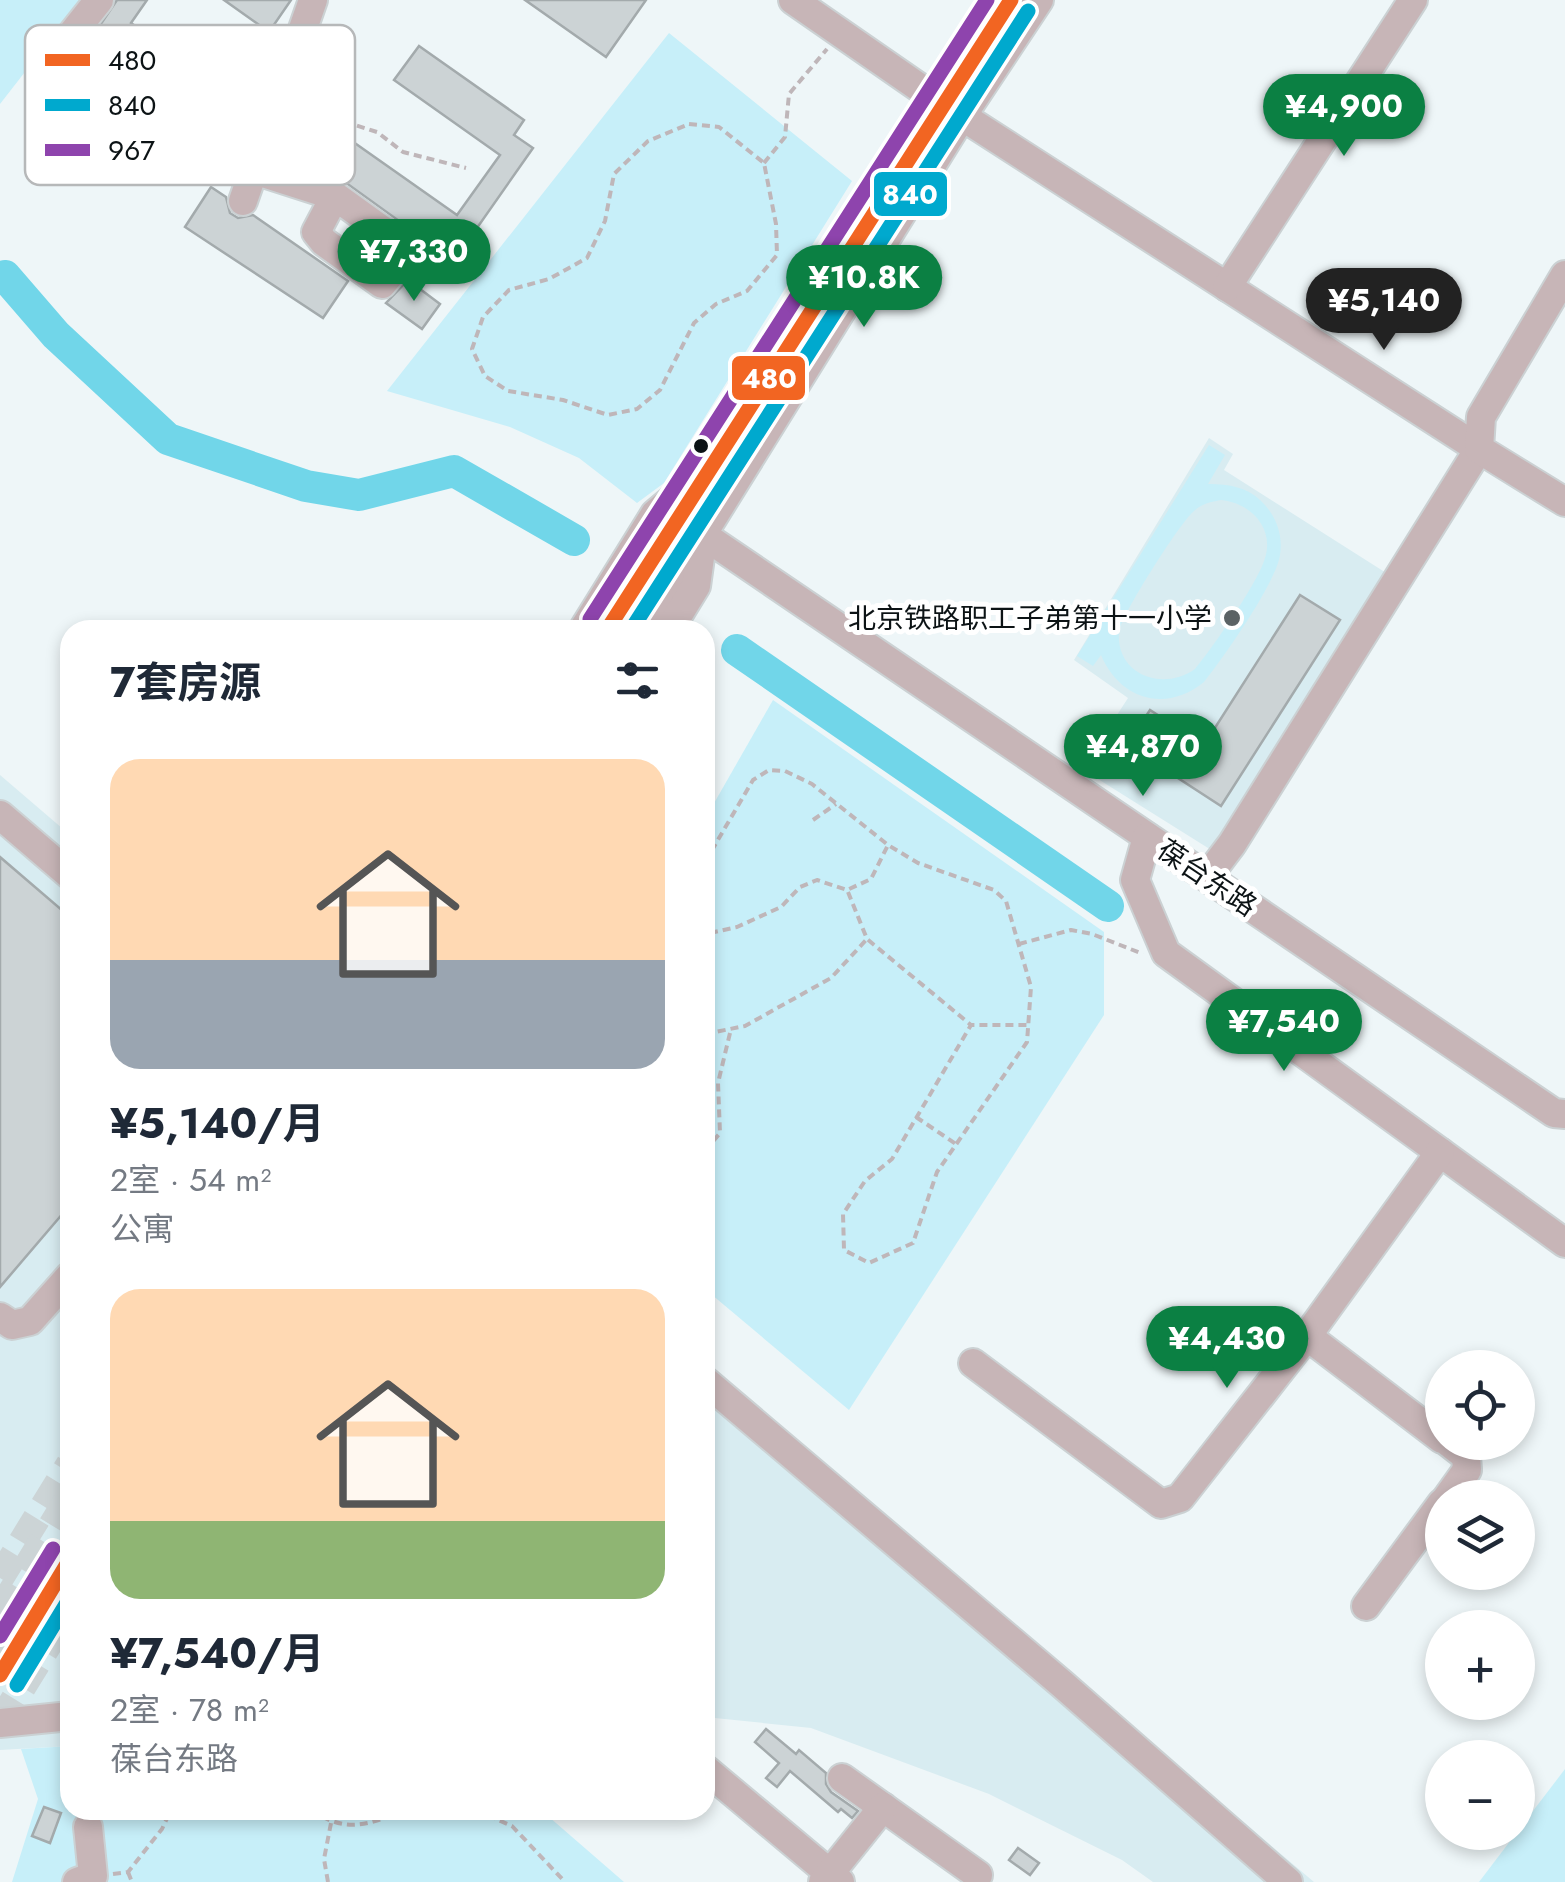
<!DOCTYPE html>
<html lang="zh">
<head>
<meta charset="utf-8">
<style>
  :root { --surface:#fff; --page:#f2f2f3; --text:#1f2937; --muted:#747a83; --accent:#0b8043 }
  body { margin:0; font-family:Jost,"Noto Sans SC",sans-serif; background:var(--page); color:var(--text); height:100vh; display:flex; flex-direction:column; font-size:38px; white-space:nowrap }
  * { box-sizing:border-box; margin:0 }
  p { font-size:32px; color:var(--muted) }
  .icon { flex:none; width:55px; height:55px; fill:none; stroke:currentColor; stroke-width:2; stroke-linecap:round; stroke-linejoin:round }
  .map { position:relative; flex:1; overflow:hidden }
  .panel { position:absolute; left:60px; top:620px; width:655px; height:1200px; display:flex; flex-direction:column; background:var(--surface); border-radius:30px; box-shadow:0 5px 15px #0003 }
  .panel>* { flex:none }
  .tools { position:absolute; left:1425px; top:1350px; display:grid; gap:20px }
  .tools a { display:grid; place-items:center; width:110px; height:110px; border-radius:50%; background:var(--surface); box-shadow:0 5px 15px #0003; font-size:50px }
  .price { position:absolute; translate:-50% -85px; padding:0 22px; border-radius:35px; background:var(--accent); color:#fff; font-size:32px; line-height:65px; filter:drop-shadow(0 2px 5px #0008) }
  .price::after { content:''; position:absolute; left:50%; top:60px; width:30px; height:22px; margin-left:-15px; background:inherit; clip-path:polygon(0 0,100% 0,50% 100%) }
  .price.current { background:#222; color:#fff }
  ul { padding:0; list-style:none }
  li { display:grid; align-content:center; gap:20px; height:530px; padding:0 50px }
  li span { display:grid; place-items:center; height:310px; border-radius:30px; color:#555 }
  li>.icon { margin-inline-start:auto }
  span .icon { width:180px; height:180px; fill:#fffc; stroke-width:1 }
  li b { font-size:42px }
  h2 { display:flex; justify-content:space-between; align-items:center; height:120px; padding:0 50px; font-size:42px }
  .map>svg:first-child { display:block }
</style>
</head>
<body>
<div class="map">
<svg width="1565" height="1882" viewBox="0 0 1565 1882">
  <rect width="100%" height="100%" fill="#eef6f8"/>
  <g fill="#d8ecf1">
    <path d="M1209,438L1233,454L1224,470L1391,576L1216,853L1082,769L1128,698L1074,660Z"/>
    <path d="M0,775L70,835V1746L0,1750Z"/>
    <path d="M705,1365L1314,1882H1153L1122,1860L989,1794L811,1728L705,1717Z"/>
  </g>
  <g fill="#c7eff9" fill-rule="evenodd">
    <path d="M0,0H81L0,104Z"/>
    <path d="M669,33L852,181L664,483L637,503L579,458L510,427L387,391Z"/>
    <path d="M1209,445L1225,455L1208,484C1229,484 1249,487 1264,504C1277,518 1283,536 1280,555C1276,583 1223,658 1204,682C1166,713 1120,700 1101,655L1093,666L1077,656ZM1221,500C1252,503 1276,530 1264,561C1256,585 1212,649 1195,669C1163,692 1115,675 1119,631C1121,616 1179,524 1193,512C1201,504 1210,502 1221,500Z"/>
    <path d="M773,700L1104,932V1015L849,1410L705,1289V819Z"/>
    <path d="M70,1746V1810H541L624,1882H12L38,1799L21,1749Z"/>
    <path d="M1565,1769V1882H1479Z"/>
  </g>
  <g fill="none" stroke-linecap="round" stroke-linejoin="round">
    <g stroke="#71d6e9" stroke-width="32">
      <path d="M5,276L56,335L168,439L306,486L359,495L454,471L574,540"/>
      <path d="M737,650L1108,906"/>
    </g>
  </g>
  <g fill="#ccd3d5" stroke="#a3aaac" stroke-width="2.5">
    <path d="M117,0H147L131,23L228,91L237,78L261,95L237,135L224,144L212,140L98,60L90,48V40Z"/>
    <path d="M224,0H291L269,32Z"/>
    <path d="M525,0H646L606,57Z"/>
    <path d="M419,46L524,120L514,135L533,148L451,265L427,247L420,236L345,182L324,174L349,139L457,215L500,155L394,80Z"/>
    <path d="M211,187L226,197L230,213L238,218L253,215L348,281L323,318L185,227Z"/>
    <path d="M408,280L440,304L422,329L386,303Z"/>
    <path d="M1300,595L1340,620L1221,806L1127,745L1150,710L1204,745Z"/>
    <path d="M0,857L70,917V1205L0,1287Z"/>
    <path d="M766,1729L796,1754L799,1750L826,1773V1784L831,1792L858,1811L852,1818L841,1809L838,1812L790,1771L777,1787L766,1778L779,1763L755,1742Z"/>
    <path d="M44,1807L61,1813L50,1843L32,1836Z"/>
    <path d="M1018,1848L1039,1863L1030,1875L1009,1860Z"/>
  </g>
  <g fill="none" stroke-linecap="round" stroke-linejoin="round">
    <g stroke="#ccd4d6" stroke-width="28" stroke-dasharray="28 14" stroke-linecap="butt">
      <path d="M0,1578L70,1464"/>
      <path d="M0,1723L70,1609"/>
    </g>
    <g stroke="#ccd4d6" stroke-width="35" stroke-dasharray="35 18" stroke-linecap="butt">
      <path d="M0,1618L70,1503"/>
      <path d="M0,1675L70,1559"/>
    </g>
    <defs>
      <g id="minor">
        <path d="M99,0L72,34V53L86,74L204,156L227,163L266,136"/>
        <path d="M793,0L943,104L1479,449L1232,844L1207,877"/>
        <path d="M254,170L335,196L410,250L382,284L324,242L316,232L335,196"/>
        <path d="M243,201L313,0"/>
        <path d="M1565,275L1481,417L1479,449L1565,502"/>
        <path d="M1227,287L1413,0"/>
        <path d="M583,630L655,514L686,488"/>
        <path d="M607,630L1011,0"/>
        <path d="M643,630L962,116L1039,0"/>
        <path d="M669,630L696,586L703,535L1554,1113L1565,1114"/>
        <path d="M0,815L70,875"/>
        <path d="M1147,837L1135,880L1166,953L1565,1243"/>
        <path d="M0,1317L12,1325L30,1321L70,1276"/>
        <path d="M1307,1336L1442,1439"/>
        <path d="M973,1363L1161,1504L1180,1498L1307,1336L1440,1152"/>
        <path d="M705,1381L1062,1684L1288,1882"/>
        <path d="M1447,1498L1467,1470L1466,1456L1448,1442"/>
        <path d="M1366,1606L1442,1503"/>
        <path d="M0,1723L70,1716"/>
        <path d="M705,1769L840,1882"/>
        <path d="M842,1778L978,1875"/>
        <path d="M77,1882L93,1876L88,1827"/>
        <path d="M823,1882L883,1807"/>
      </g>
    </defs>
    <use href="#minor" stroke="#cbd1d3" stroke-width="32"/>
    <g stroke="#bfb6b9" stroke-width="4" stroke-dasharray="8 5" stroke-linecap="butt">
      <path d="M294,114L319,120L333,118L377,132L403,152L466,168"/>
      <path d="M689,124L719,127L764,163L776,224L777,255L747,291L716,304L694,323L660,390L637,409L608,415L563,400L508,391L485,376L472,349L483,317L509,290L549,279L587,258L605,221L614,174L648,141Z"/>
      <path d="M764,163L785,137L789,94L827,49"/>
      <path d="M813,820L836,804"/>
      <path d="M705,862L753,780L769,770L785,771L812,784L888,845L918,863L994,890L1006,901L1031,987L1027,1042L937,1172L913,1243L869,1263L844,1250L843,1214L865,1181L892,1159L971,1025H1028"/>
      <path d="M705,889L712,904L705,949"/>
      <path d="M848,892L867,939L971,1025"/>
      <path d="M710,933L737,927L781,907L800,887L817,880L847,890L871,879L888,845"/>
      <path d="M1019,944L1071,930L1092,934L1143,954"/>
      <path d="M705,1034L745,1026L831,978L867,939"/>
      <path d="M916,1117L956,1144"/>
      <path d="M705,1151L720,1133L718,1083L730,1033"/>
      <path d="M311,1810C350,1836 369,1822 411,1810"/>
      <path d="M476,1810L512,1826L565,1882"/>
      <path d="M128,1872L132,1882"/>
      <path d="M113,1874L128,1872L162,1829L171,1810"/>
      <path d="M328,1882L324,1859L331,1823"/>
    </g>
    <use href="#minor" stroke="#c7b5b7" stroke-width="28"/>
    <defs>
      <g id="bus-1">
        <path d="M607,630L1011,0"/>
        <path d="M0,1675L70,1559"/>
      </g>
      <g id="bus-2">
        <path d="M631,630L1028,11"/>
        <path d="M17,1685L70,1598"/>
      </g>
      <g id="bus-3">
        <path d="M590,619L987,0"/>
        <path d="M0,1636L53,1549"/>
      </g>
    </defs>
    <use href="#bus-1" stroke="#fff" stroke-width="22"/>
    <use href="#bus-2" stroke="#fff" stroke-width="22"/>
    <use href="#bus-3" stroke="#fff" stroke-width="22"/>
    <use href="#bus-1" stroke="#f26522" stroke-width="15"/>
    <use href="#bus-2" stroke="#00a9ce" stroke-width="15"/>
    <use href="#bus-3" stroke="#8e44ad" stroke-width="15"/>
  </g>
  <circle fill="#0c1315" stroke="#fff" stroke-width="4" cx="701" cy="446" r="9"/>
  <circle fill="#5b6264" stroke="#fff" stroke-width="4" cx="1232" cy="618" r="10"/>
  <g text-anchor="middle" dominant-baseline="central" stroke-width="10" stroke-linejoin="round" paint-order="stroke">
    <g font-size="28" fill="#0c1315" stroke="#fff" text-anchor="end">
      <text x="1212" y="618">北京铁路职工子弟第十一小学</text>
    </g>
    <g font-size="28" fill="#0c1315" stroke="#fff">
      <text transform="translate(1207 878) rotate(34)">葆台东路</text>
    </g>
  </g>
  <rect x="25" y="25" width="330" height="160" rx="15" fill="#fff" stroke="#b6b8b9" stroke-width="2.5"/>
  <rect x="45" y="54" width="45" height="12" fill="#f26522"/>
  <rect x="45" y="99" width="45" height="12" fill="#00a9ce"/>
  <rect x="45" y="144" width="45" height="12" fill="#8e44ad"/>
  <g font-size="28" fill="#0c1315">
    <text x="108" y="70">480</text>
    <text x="108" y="115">840</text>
    <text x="108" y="160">967</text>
  </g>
  <g stroke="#fff" stroke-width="4">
    <rect x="872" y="170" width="77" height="48" rx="10" fill="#00a9ce"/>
    <rect x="730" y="354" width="77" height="48" rx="10" fill="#f26522"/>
  </g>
  <g font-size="28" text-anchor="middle" font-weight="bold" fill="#fff">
    <text x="910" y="204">840</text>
    <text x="769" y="388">480</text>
  </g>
</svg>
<div class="tools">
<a><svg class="icon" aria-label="locate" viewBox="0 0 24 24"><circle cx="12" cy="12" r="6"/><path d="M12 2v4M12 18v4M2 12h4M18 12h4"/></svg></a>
<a><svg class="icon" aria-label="layers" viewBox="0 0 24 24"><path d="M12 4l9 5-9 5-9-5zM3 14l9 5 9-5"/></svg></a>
<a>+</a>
<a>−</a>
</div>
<b class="price" style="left:1344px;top:159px">¥4,900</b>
<b class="price" style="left:414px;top:304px">¥7,330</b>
<b class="price" style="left:864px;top:330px">¥10.8K</b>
<b class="price current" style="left:1384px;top:353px">¥5,140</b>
<b class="price" style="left:1143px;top:799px">¥4,870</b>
<b class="price" style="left:1284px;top:1074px">¥7,540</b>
<b class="price" style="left:1227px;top:1391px">¥4,430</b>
<section class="panel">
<h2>7套房源<svg class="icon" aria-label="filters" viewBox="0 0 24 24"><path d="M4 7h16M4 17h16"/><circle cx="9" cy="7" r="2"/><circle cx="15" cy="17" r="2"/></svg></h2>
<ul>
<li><span style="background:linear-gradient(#ffd9b3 65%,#9aa5b1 0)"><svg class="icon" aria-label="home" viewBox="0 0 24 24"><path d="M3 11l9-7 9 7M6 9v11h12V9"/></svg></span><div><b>¥5,140/月</b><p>2室 · 54 m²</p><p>公寓</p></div></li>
<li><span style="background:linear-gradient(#ffd9b3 75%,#8fb573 0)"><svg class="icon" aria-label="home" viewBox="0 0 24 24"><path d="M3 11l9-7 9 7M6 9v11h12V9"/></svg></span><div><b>¥7,540/月</b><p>2室 · 78 m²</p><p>葆台东路</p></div></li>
</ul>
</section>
</div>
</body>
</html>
